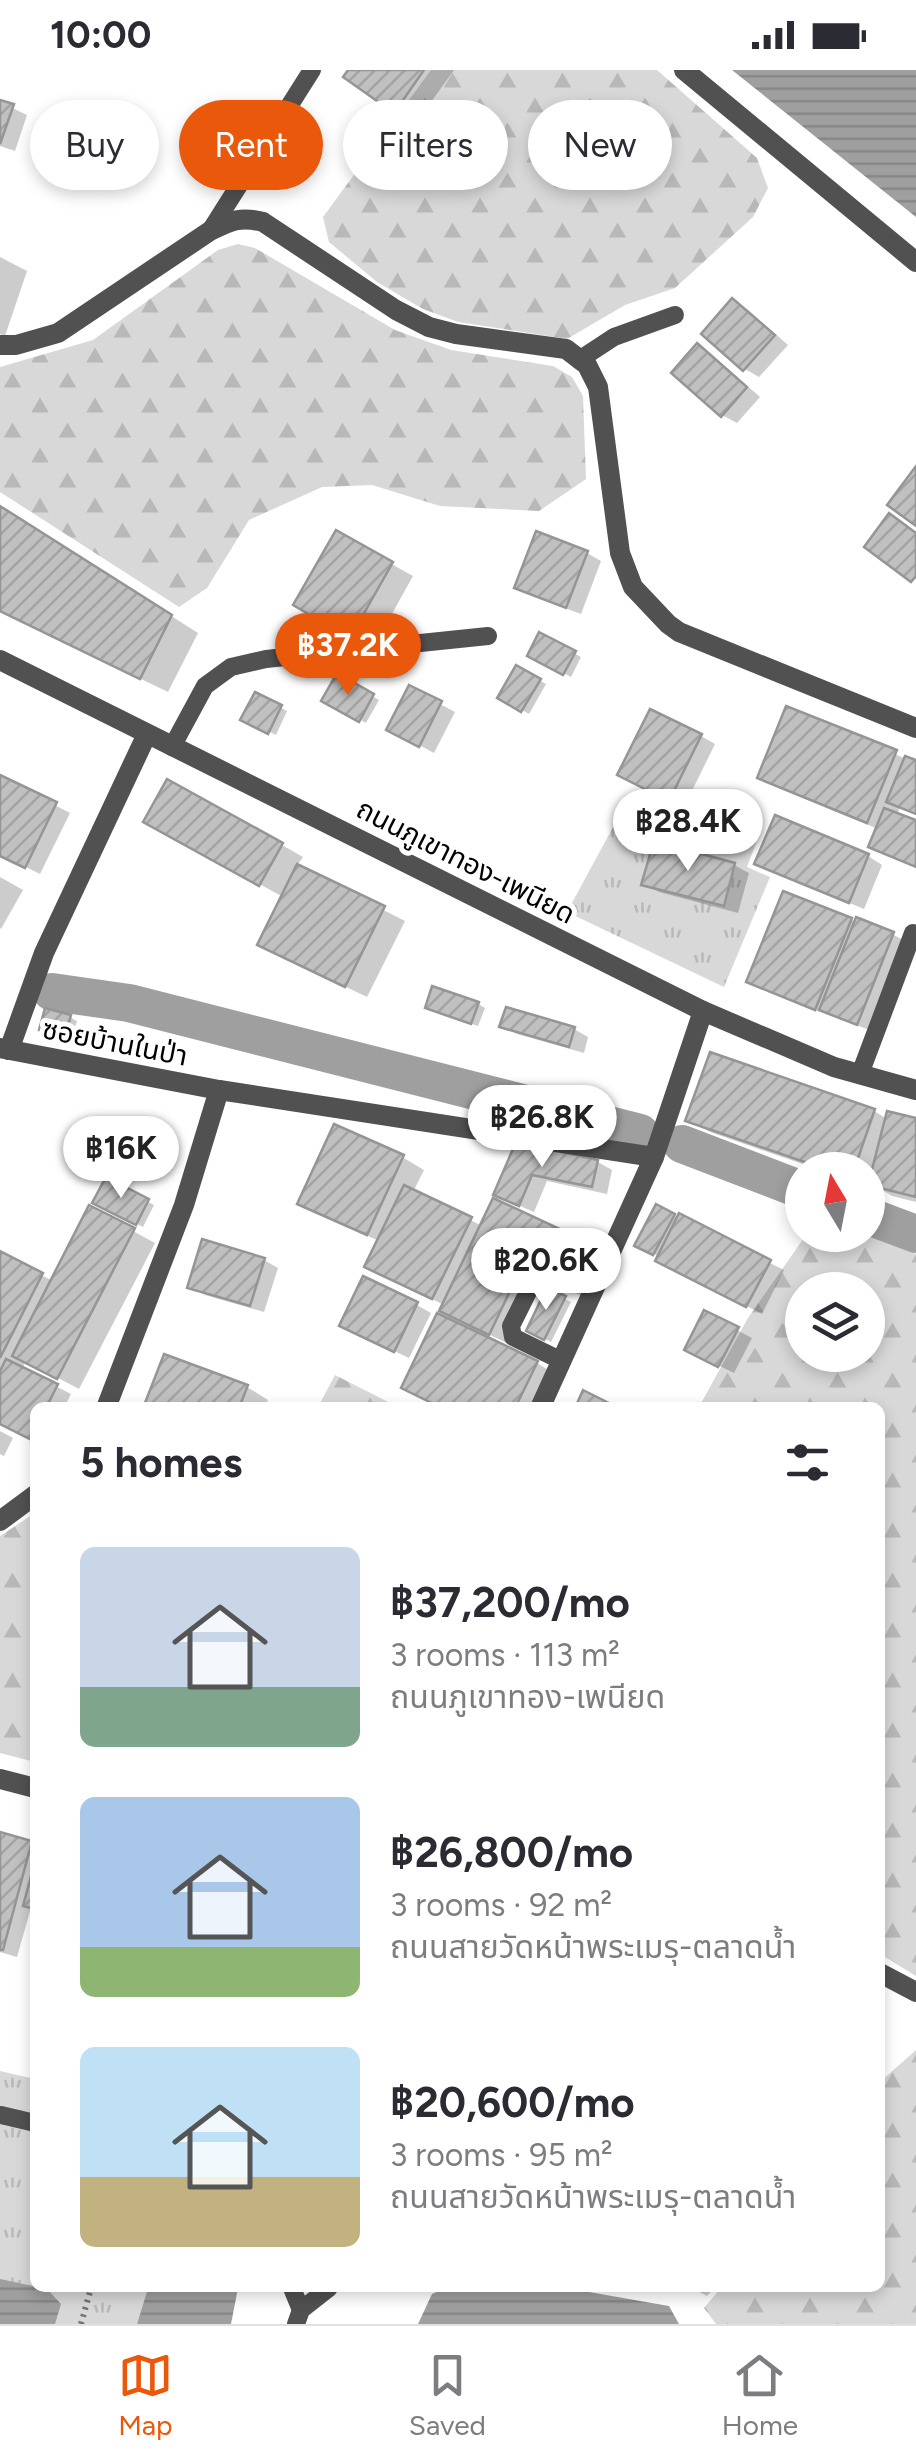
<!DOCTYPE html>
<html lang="en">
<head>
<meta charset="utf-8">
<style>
  :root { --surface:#fff; --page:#f2f2f3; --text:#2b2b33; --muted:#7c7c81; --line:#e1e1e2; --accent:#ea580c }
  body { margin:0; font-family:Figtree,"Noto Sans Thai",sans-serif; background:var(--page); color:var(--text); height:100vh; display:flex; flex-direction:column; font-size:38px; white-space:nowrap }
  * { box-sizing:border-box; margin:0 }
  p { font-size:32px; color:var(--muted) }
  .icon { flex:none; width:55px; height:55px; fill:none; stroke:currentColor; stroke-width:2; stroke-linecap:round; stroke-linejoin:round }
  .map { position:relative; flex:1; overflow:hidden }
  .panel { position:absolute; left:30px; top:1332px; width:855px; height:890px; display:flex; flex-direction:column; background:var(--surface); border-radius:15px; box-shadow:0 5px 15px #0003 }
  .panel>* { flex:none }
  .banner { position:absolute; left:30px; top:30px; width:858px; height:90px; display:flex; gap:20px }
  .needle { width:65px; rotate:350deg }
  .controls { position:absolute; left:785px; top:1082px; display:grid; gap:20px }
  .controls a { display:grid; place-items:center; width:100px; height:100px; border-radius:50%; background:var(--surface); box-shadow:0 5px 15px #0003; font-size:50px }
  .price { position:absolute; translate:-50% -85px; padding:0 22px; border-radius:35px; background:#fff; color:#222; font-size:32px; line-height:65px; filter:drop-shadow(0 2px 5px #0008) }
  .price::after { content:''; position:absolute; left:50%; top:60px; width:30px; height:22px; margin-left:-15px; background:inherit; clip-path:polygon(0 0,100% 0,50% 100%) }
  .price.on { background:var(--accent); color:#fff }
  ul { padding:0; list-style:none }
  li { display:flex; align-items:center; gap:30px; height:250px; padding:0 50px }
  li span { display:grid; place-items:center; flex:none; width:280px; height:200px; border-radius:15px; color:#555 }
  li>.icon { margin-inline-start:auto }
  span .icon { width:120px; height:120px; fill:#fffc; stroke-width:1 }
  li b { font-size:42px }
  h2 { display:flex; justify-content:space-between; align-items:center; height:120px; padding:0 50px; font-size:42px }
  .pill { padding:0 35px; border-radius:45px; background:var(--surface); box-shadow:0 5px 15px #0003; font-size:35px; line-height:90px }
  .pill.on { background:var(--accent); color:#fff }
  .status { display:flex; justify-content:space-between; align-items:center; height:70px; padding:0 50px; background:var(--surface); direction:ltr }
  .status svg { height:28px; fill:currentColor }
  .tab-bar { display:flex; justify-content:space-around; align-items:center; height:140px; border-top:2px solid var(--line); background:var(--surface); font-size:28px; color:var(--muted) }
  .tab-bar a { display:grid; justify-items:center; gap:5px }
  .tab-bar .on { color:var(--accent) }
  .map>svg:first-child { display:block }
</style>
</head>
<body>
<div class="status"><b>10:00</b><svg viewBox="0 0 49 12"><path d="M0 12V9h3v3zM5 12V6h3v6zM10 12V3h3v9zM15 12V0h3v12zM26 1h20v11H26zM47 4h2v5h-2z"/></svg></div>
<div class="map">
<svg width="916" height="2254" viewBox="0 0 916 2254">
  <defs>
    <pattern id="grass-tufts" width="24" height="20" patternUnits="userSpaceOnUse" patternTransform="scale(2.5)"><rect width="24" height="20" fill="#d8d8d8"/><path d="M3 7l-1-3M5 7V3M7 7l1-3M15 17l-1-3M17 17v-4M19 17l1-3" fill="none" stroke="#b8b8b8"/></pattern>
    <pattern id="forest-firs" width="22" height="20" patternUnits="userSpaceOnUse" patternTransform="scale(2.5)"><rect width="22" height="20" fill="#d8d8d8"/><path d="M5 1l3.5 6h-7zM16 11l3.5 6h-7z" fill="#b8b8b8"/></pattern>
    <pattern id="water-rules" width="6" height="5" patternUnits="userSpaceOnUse" patternTransform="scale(2.5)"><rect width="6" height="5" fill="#9f9f9f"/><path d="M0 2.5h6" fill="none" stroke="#878787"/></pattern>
    <pattern id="building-hatch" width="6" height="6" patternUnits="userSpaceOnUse" patternTransform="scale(2.5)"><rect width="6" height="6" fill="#c0c0c0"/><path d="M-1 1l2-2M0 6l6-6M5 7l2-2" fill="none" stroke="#a3a3a3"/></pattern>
  </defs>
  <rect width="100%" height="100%" fill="#fff"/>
  <g fill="url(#grass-tufts)">
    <path d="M631,724L756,773L747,797L770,807L724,917L567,842Z"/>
    <path d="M0,2001L35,2009V2218H148L137,2254H0Z"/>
  </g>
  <g fill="url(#forest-firs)" fill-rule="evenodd">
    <path d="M431,0H657L757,88L768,118L753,147L675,218L625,235L567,269L458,252L423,239L377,212L329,172L323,147Z"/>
    <path d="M238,174L255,178L395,260L451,280L553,296L572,307L583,326L586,409L539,441L440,436L372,415L322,417L249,450L207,518L179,537L0,422V297L93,270L218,180Z"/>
    <path d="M806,1165H866L916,1184V1906L880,1884V1338L699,1337L748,1248ZM802,1220H868V1285H802Z"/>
    <path d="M335,1305L398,1337H318Z"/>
    <path d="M35,1443V1692L0,1683V1466Z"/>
    <path d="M916,1980V2254H716L704,2238L721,2218H880V2012Z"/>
  </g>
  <g fill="url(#water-rules)">
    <path d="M732,0H916V147Z"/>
    <path d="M0,2209L47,2219L61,2234L55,2254H0Z"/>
    <path d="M148,2218H238L231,2254H137Z"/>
    <path d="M446,2218H566L669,2236L679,2254H418L432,2224Z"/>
  </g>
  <g fill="#0003">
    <path d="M351,0H454L416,53L395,41Z"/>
    <path d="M0,32L27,45L15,81L0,76Z"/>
    <path d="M0,187L27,201L5,266L0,264Z"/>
    <path d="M733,231L747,239L788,275L759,307L745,299Z"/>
    <path d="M698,276L712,285L760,327L737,353L722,345Z"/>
    <path d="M0,437L198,563L168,622L0,541Z"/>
    <path d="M336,463L413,506L373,578L296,534Z"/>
    <path d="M587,483L601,491L581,544L532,526L517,517Z"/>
    <path d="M540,565L581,587L571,607L530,585Z"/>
    <path d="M517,598L546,614L529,644L500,627Z"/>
    <path d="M338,606L379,630L366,653L325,630Z"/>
    <path d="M410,618L455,642L434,683L404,667Z"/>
    <path d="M256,625L287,641L276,665L243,649Z"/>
    <path d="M788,639L916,693V744L900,737L897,745L916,753V797L871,776L878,759L781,719L760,707Z"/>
    <path d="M701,666L715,674L684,737L634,713Z"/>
    <path d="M0,707L70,743L40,804L0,784Z"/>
    <path d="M146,751L282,775L303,787L297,796L405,851L367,927L281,886L283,827Z"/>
    <path d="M868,786L882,795L864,839L772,801Z"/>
    <path d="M734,795L749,803L738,843L659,822L644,813Z"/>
    <path d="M0,807L23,820L1,859L0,858Z"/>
    <path d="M851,850L892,864L907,872L872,961L770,923L749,911Z"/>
    <path d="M478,934L485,938L478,956L434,941Z"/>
    <path d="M70,947L77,951L72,969L42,959Z"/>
    <path d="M502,956L574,959L588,967L584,983L517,964Z"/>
    <path d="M874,1041L887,1049L916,1051V1132L892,1126L874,1115L873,1118L868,1116V1100H820L710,1062L688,1050Z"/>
    <path d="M517,1075L598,1092L612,1100L607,1124L547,1111L534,1142L511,1132Z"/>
    <path d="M402,1087L424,1100L414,1120L482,1156L494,1131L610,1187L590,1230L544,1208L511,1275L463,1252L444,1235L389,1208L379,1171L322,1145L301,1133Z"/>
    <path d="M107,1110L154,1135L143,1157L95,1132Z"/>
    <path d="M657,1137L784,1200L762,1244L669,1196L660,1187L637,1175Z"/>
    <path d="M133,1161L155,1173L79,1319L26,1291L22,1299L71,1324L64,1338H35V1370L0,1353V1184L53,1211Z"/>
    <path d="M264,1190L278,1198L264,1242L205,1225L190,1216Z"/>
    <path d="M548,1221L571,1232L551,1272L529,1260Z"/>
    <path d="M417,1235L431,1243L409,1288L356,1263Z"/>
    <path d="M705,1243L752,1268L734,1303L701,1287Z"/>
    <path d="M537,1293L558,1306L542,1338H443Z"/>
    <path d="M247,1317L268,1330L265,1338H146Z"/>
    <path d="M0,1361L13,1368L4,1386L0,1384Z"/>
    <path d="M0,1765L35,1776V1840L31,1838L17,1887L0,1882Z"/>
    <path d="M692,2218H714L707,2226Z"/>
  </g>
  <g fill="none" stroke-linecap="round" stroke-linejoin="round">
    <g stroke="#9f9f9f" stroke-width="38">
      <path d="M52,922L129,933L640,1063"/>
      <path d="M682,1074L802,1120"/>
      <path d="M868,1146L916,1164"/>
    </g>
  </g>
  <g fill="url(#building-hatch)" stroke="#959595" stroke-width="2.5">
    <path d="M348,0H424L394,43L343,7Z"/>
    <path d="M0,30L14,34L0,74Z"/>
    <path d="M732,228L775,265L743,301L701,264Z"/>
    <path d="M697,273L747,317L721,347L671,303Z"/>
    <path d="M916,396V456L887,435Z"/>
    <path d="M0,436L172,545L140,609L0,541Z"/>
    <path d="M889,443L916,463V506L911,512L864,477Z"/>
    <path d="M336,460L393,492L350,568L293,535Z"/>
    <path d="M536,461L588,481L566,538L514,518Z"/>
    <path d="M539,562L576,581L563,605L527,586Z"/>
    <path d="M516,595L541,609L521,642L497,628Z"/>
    <path d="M337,603L374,624L359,652L321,631Z"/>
    <path d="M409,615L442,631L419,677L386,660Z"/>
    <path d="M255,622L282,635L268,664L240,650Z"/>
    <path d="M786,636L897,680L867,753L757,708Z"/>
    <path d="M650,639L702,664L669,731L617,705Z"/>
    <path d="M905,686L916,690V744L886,732Z"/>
    <path d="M0,705L57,732L25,798L0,786Z"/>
    <path d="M167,709L283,773L259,816L143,752Z"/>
    <path d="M884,738L916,750V797L868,777Z"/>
    <path d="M775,745L869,784L849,833L754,794Z"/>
    <path d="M654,771L735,793L724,836L641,815Z"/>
    <path d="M297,794L385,836L345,917L257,875Z"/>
    <path d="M783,821L852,848L815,940L746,912Z"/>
    <path d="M856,847L894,862L857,955L819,940Z"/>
    <path d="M432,916L479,932L471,954L425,938Z"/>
    <path d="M506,937L575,957L569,977L499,957Z"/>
    <path d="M45,938L71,945L65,967L39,960Z"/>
    <path d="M710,982L875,1039L854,1100H828L685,1051Z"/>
    <path d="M887,1041L916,1048V1127L868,1115Z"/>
    <path d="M334,1054L404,1085L367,1165L297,1134Z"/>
    <path d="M516,1072L598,1090L592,1117L532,1105L519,1136L493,1125Z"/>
    <path d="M106,1107L149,1129L136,1155L92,1133Z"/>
    <path d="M404,1115L472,1147L432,1229L364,1197Z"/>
    <path d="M493,1128L590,1173L568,1220L521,1198L489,1265L439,1241Z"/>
    <path d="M656,1134L675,1144L653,1185L634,1176Z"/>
    <path d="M89,1135L135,1158L57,1309L12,1286Z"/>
    <path d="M679,1143L771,1190L746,1237L655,1191Z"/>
    <path d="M202,1169L265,1188L250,1236L187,1218Z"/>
    <path d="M0,1181L43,1203L0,1288Z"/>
    <path d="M363,1206L418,1232L394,1282L339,1256Z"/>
    <path d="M547,1217L566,1226L544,1270L526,1261Z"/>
    <path d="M704,1240L739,1257L718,1297L684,1280Z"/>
    <path d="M437,1243L538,1291L515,1338H442L401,1318Z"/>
    <path d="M164,1284L248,1315L239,1338H143Z"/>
    <path d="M6,1289L58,1314L46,1338H35V1360L30,1369L0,1354V1301Z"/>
    <path d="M583,1320L619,1338H575Z"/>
    <path d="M0,1762L32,1771L3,1880H0Z"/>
    <path d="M35,1791V1839L23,1836Z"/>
  </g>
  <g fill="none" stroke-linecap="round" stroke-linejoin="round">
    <path stroke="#737373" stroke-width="6" stroke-dasharray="2.5 5" stroke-linecap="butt" d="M81,2254L91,2218"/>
    <g stroke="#515151" stroke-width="18">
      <path d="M210,161L312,0"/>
      <path d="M579,290L614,267L675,245"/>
      <path d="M172,677L205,616L231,597L266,589L488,566"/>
      <path d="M860,1004L913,863"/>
      <path d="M530,1218L511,1256L513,1267L562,1291"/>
      <path d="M1,2045L35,2053"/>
      <path d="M292,2218L301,2240"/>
      <path d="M296,2254L301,2240L329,2218"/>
    </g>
    <g stroke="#515151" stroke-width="20">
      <path d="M684,0L916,192"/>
      <path d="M0,275H16L58,263L210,161C231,151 240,146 263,152L396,240L429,257L456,264L566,279L587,295L598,317L620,483L633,517L668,554L679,562L916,658"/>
      <path d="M0,978L219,1020L654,1087"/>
      <path d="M9,980L44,883L147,664"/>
      <path d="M106,1338L184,1135L219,1020"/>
      <path d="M540,1338L654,1087L703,941"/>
      <path d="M0,1451L35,1425"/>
      <path d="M0,1709L35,1718"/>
      <path d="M880,1903L916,1922"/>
    </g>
    <path stroke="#515151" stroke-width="20" d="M0,590L703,941L834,997L916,1020"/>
  </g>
  <g text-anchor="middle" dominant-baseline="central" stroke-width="10" stroke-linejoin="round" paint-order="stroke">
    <g font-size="28" fill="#000" stroke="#fff">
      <text transform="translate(466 791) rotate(27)">ถนนภูเขาทอง-เพนียด</text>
      <text transform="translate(115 972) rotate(11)">ซอยบ้านในป่า</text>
    </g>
  </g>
</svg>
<div class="controls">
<a><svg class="needle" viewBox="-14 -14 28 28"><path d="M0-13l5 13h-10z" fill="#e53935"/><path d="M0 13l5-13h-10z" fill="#7c7c81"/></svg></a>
<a><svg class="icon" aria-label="layers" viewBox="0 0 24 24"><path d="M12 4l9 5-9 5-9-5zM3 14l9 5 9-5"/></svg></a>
</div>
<b class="price on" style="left:348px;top:628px">฿37.2K</b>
<b class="price" style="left:688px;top:804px">฿28.4K</b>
<b class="price" style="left:542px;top:1100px">฿26.8K</b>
<b class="price" style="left:121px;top:1131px">฿16K</b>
<b class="price" style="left:546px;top:1243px">฿20.6K</b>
<div class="banner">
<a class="pill">Buy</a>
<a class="pill on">Rent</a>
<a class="pill">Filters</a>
<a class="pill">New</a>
</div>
<section class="panel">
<h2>5 homes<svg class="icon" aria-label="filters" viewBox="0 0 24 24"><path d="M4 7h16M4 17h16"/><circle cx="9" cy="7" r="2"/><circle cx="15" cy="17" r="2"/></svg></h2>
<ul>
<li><span style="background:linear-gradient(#c9d6e8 70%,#7fa58c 0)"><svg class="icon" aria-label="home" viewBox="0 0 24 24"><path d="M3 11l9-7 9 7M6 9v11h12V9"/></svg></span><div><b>฿37,200/mo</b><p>3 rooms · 113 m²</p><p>ถนนภูเขาทอง-เพนียด</p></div></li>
<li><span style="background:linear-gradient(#a9c7e8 75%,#8fb573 0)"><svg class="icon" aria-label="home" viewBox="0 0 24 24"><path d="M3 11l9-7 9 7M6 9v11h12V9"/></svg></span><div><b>฿26,800/mo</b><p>3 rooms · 92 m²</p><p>ถนนสายวัดหน้าพระเมรุ-ตลาดน้ำ</p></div></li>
<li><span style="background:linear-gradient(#bfe0f5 65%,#c2b280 0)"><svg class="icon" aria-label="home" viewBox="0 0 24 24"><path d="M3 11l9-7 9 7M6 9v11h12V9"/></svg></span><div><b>฿20,600/mo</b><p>3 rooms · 95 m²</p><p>ถนนสายวัดหน้าพระเมรุ-ตลาดน้ำ</p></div></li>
</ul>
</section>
</div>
<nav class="tab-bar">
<a class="on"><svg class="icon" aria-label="map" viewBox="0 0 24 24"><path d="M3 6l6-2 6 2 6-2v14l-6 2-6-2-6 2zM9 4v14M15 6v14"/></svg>Map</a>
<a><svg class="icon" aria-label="saved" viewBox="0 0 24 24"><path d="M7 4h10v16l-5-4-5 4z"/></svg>Saved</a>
<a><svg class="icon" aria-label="home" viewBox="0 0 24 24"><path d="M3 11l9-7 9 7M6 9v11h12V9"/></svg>Home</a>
</nav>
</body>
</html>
